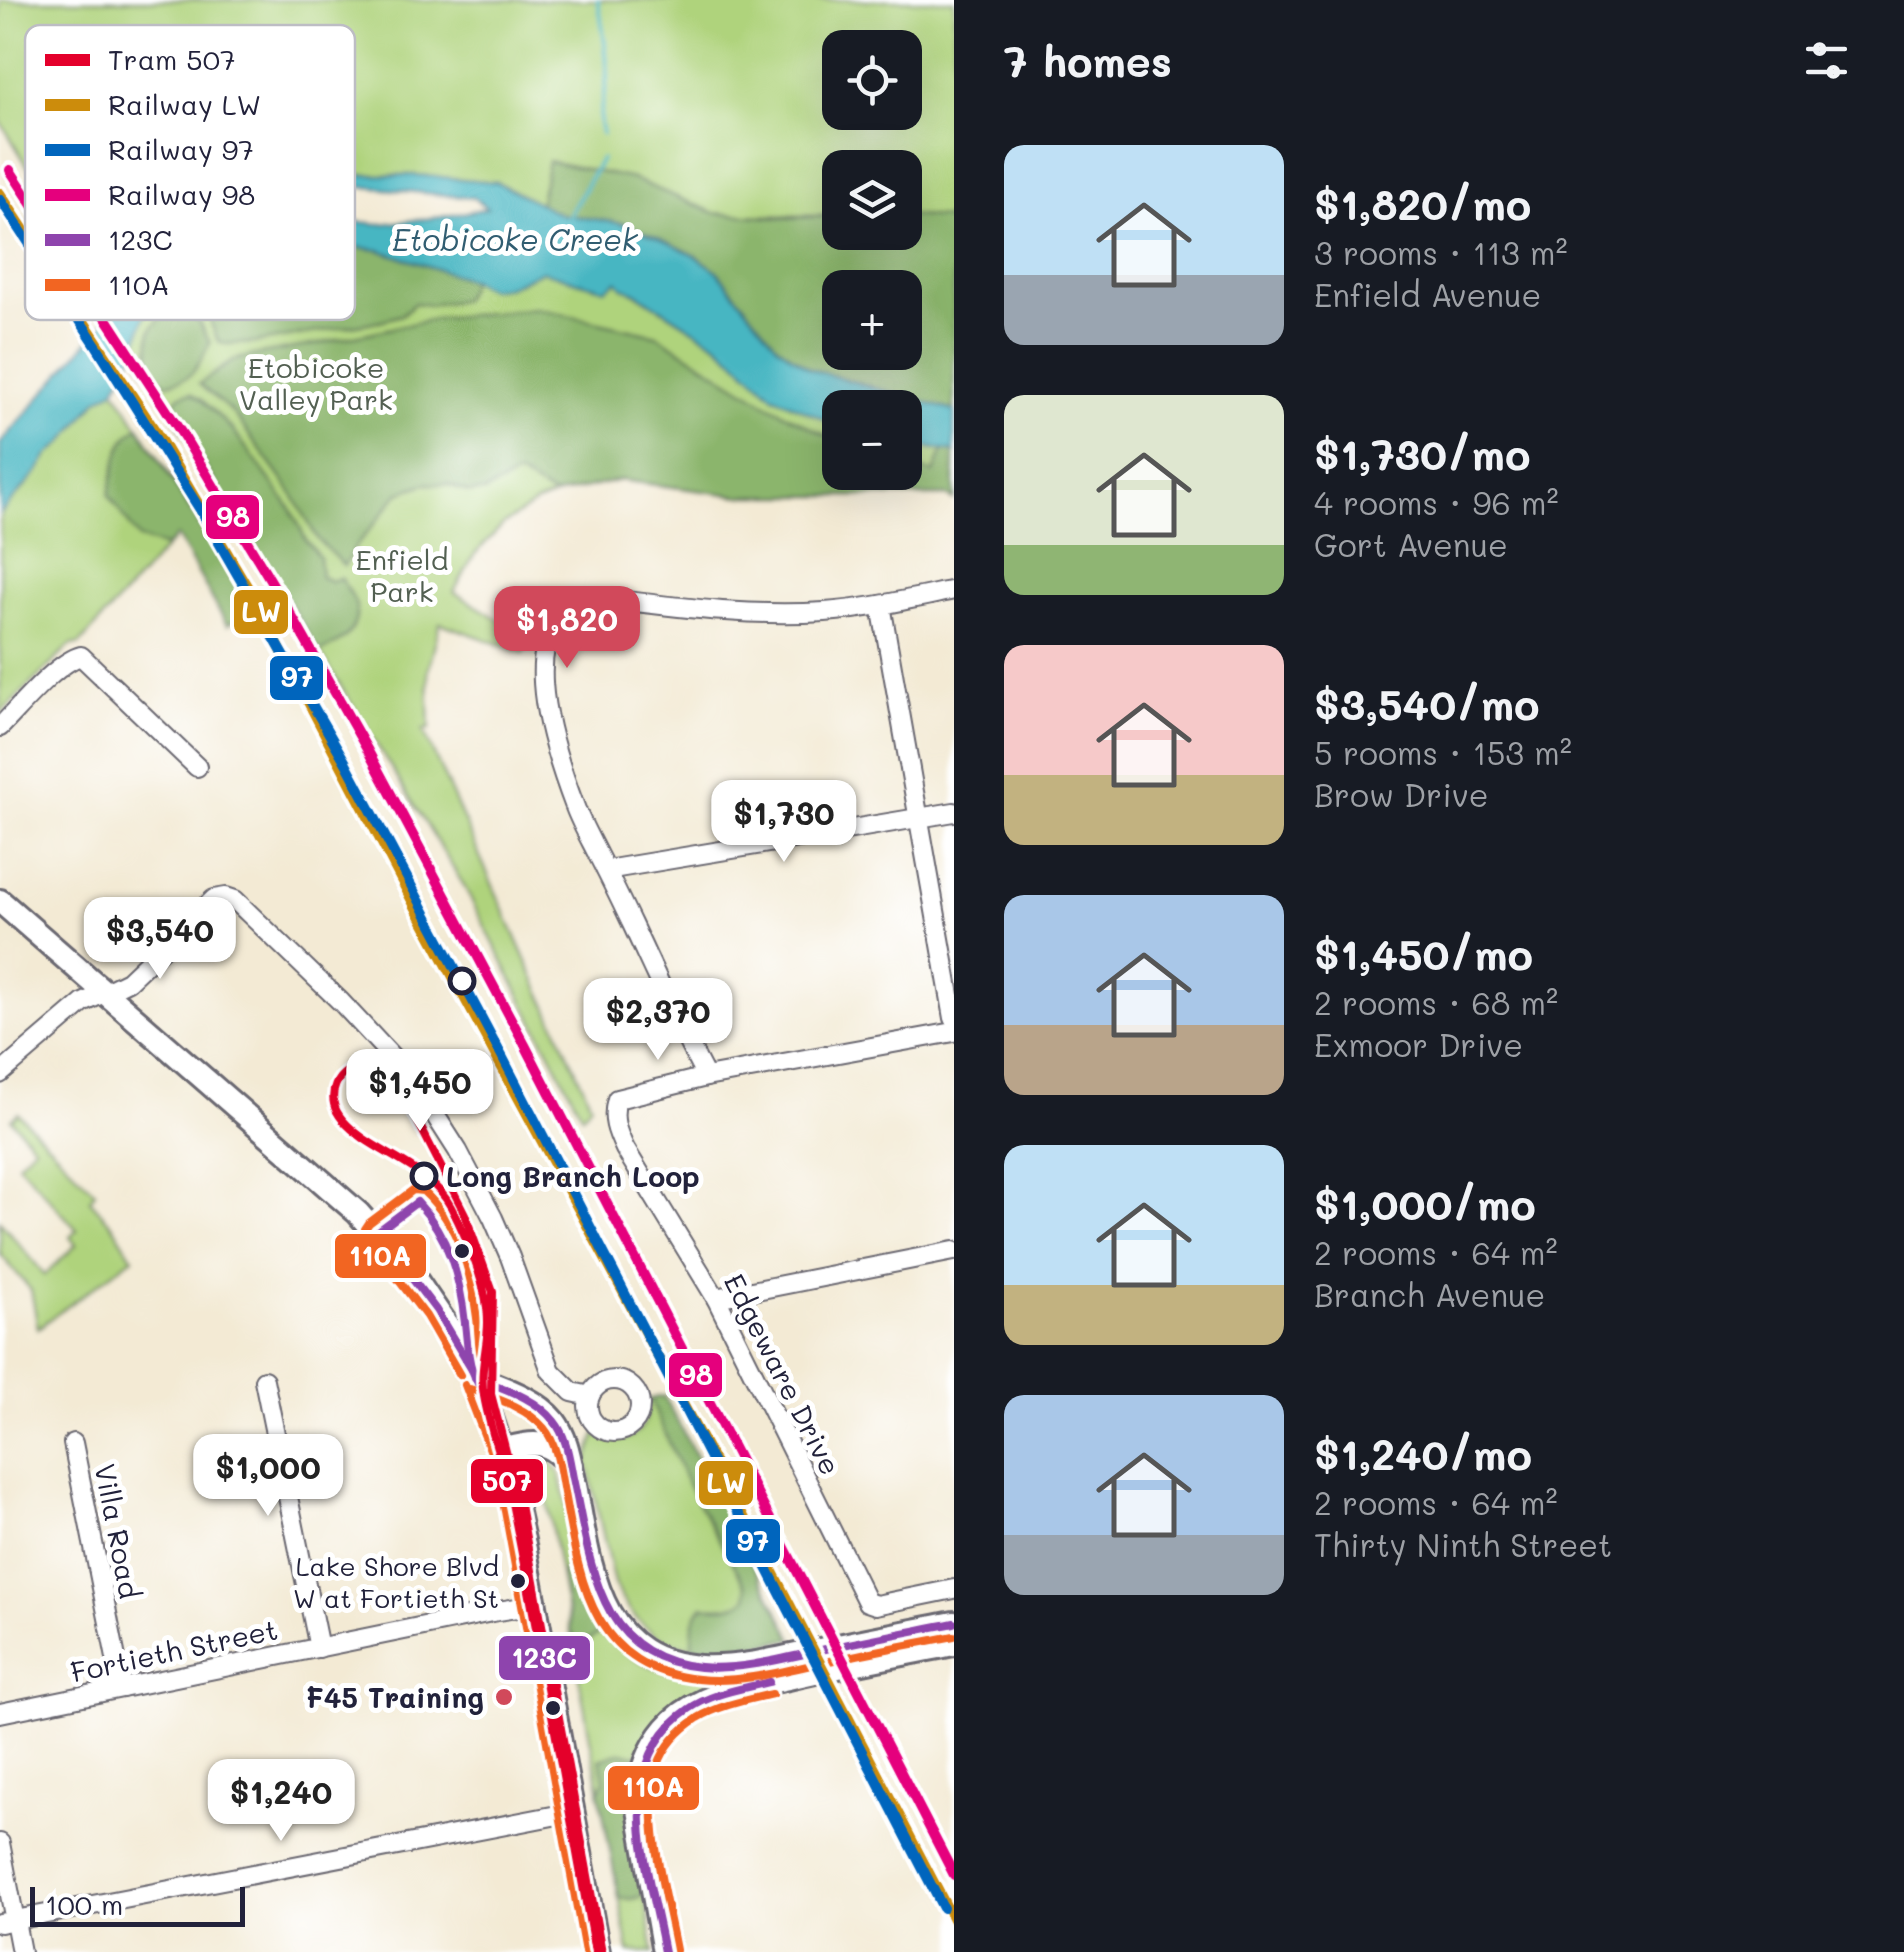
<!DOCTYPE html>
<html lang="en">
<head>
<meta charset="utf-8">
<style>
  :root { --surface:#171b24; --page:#20242c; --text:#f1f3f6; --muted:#9ea1a6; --accent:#d1495b }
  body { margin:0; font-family:Mali,sans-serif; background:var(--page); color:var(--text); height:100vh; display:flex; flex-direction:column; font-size:38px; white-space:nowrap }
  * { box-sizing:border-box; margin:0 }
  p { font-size:32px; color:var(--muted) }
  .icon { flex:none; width:55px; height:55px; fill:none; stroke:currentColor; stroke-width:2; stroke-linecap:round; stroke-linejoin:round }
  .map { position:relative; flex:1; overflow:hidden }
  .sheet { display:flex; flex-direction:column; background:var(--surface); width:950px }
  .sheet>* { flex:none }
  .tools { position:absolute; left:822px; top:30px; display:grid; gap:20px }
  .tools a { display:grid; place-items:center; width:100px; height:100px; border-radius:20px; background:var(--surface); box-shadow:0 10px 40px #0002; font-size:50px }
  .scale { position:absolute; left:30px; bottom:25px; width:215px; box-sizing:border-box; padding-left:10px; border:5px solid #22223b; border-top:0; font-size:28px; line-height:35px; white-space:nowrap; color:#22223b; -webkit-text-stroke:8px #fff; paint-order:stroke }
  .price { position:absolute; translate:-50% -85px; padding:0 22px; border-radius:20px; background:#fff; color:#222; font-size:32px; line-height:65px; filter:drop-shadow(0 2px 5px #0008) }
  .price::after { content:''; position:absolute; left:50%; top:60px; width:30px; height:22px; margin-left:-15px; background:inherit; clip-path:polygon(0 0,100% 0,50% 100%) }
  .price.current { background:var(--accent); color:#fff }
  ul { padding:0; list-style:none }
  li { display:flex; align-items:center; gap:30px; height:250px; padding:0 50px }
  li span { display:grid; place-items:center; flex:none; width:280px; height:200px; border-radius:20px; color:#555 }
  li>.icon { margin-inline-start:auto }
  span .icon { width:120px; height:120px; fill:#fffc; stroke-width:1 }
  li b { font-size:42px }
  h2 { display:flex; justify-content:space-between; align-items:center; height:120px; padding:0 50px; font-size:42px }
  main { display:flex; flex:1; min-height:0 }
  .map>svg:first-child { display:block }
</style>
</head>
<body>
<main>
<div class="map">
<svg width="954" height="1952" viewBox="0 0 954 1952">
  <rect width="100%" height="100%" fill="#fff"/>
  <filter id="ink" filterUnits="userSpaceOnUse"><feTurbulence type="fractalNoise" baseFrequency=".01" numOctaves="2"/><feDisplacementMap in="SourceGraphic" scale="20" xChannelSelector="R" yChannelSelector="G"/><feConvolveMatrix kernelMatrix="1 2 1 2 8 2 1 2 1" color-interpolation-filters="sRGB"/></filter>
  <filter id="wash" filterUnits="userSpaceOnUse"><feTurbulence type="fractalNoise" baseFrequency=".0048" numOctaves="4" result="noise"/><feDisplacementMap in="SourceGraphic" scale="40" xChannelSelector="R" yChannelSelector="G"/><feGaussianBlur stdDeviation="2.25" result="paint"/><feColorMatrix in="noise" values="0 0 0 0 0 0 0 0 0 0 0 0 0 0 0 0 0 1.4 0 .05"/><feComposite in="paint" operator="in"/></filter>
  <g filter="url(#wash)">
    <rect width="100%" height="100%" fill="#f3ead4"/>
    <g fill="#afd37c" stroke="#687a5c" stroke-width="2.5" fill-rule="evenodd">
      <path d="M0,0H954V219L905,215V168H840V216L560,214L496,182L416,175H342L263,191L245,205L207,208L131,279L115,310L0,121ZM840,48H905V112H840Z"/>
      <path d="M321,243L470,280C502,296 512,285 542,271L605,288L617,281L624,288L634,292L719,345L774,396L840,427V472H905V444L954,452V500L947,496H741L619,480L554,496L535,504L504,524L474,555L454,592L527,637L524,653L440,623L428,671L430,729L423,730L591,1104L582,1115L463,884L134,352L149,300L174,274L201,261L245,249Z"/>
      <path d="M115,389L189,505L177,535L80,644L71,645L0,714V514L37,473L48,455L63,443L97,400Z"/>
      <path d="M18,1113L95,1192L90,1200L114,1227L133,1258L38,1328L31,1290L0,1254V1221L45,1275L76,1245L70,1237L77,1230L18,1163L34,1146L11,1119Z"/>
      <path d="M664,1396L793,1639C720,1651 650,1665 614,1584L587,1462L596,1434C626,1449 650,1433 647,1400Z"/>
      <path d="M538,1457L550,1461L560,1473C566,1501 572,1529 578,1557C581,1572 583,1589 589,1603C612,1658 665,1681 722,1676L724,1684C660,1714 639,1722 628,1796L654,1952H629L545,1491C540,1479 531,1473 532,1459Z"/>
    </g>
    <g fill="#8bb56c" stroke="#566c54" stroke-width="2.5" fill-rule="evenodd">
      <path d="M548,161L633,179L715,213L780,218L840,216V232H905V215L954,219V411L810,369L777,345L716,270L695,255L657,237L621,223L560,214L539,205ZM840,288H905V352H840Z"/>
      <path d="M321,243L379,250L470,280L468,290L461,300L429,305L415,303L401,315L380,321L254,343L226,344L218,341L197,287L201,280L238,265L261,248Z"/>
      <path d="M536,308L657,335L769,405L840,443V472H905V465L934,473L943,449L954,452V500L947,496H741L620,480L554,496L518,475L484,492L469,493L448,484H425L399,493L355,548L344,566L318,540L291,491L233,413L199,384L234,360L255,355L318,344L434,319Z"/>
      <path d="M168,311C198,311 197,319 210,343C197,366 196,380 166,383L150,370C151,341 142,331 168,311Z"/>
      <path d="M191,393L202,400L233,430L270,480L291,509L306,540L319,557L321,577L331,581L340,578C345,586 354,597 356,606C360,632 339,644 319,652L172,414C175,400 176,394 191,393Z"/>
      <path d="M139,427L252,609L227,625L177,536L166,547L139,539L109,495C115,471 116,440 139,427Z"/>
      <path d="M664,1396L793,1639L762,1644L692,1647C692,1633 691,1615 704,1606C719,1607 737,1609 747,1597V1587L688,1486L650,1399Z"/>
      <path d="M568,1568L575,1571L582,1600L600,1633L589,1640L577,1639L571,1632L561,1577L563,1572Z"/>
      <path d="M621,1752L637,1756L628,1796L643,1896L631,1899L619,1898L599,1792L604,1781L600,1759Z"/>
    </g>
    <path fill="#47b6c2" stroke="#346c7e" stroke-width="2.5" fill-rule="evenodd" d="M342,175H416L496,182L560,214L620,223L657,237L694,255L716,270L777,345L810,369L954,411V452L905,444V408H840V427L774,396L719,345L635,292L624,288L617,281L605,289L542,271L507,287L489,289L470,280L379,250L321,243L245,249L201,261L174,274L150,299L134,352L115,389L97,400L63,443L48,455L37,473L0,514V444L115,310L150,239L164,221L207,208L244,205L263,191L289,183ZM365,187L474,198L487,208L441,217L381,224L262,212L339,188Z"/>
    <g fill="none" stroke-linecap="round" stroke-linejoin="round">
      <g stroke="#47b6c2" stroke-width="4">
        <path d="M598,0C602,24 607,48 607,71C608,94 595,112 602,134"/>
        <path d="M569,216L601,159"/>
      </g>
    </g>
  </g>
  <g filter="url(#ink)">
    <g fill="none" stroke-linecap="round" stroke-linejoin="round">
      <defs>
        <g id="minor">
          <path d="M881,605L954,1018"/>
          <path d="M0,727C19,708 57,662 81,656L197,767"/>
          <path d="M606,870L954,812"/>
          <path d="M954,1032L706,1077L617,1099C611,1118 617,1132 625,1149L716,1298L867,1602L876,1605L954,1589"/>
          <path d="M0,1074L83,1003L128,981L214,899L226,897L235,900L341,1002L406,1072L421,1093L458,1151L493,1218L510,1257L551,1371L572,1392L590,1396"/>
          <path d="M706,1077C679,1027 656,975 632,924C621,901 610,878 598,855C590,839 581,823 575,807C553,749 503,607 602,598C677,607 750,617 825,612C868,609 911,599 954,590"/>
          <path d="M716,1298L954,1251"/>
          <circle cx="614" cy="1406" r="26"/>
          <path d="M264,1380L319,1648"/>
          <path d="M73,1443L122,1688"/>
          <path d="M0,1713L492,1612L535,1605"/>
          <path d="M0,1843L21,1952"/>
          <path d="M0,1923L573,1812"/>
        </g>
        <g id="major">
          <path d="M0,901L358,1213L414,1277L452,1333L483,1393L507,1467L524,1545L598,1952"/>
          <path d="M475,1377C502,1388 535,1398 554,1421C568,1439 570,1464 575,1485C590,1565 597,1661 700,1667C740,1669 781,1658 820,1650C864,1640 909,1632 954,1623"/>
          <path d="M502,1450C538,1441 545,1439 571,1466"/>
          <path d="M664,1952L638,1804C640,1772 650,1743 673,1721C704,1692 749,1687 788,1678C843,1665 898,1655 954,1644"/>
        </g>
      </defs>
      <use href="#minor" stroke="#6b6871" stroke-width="22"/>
      <use href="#major" stroke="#6b6871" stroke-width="28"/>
      <use href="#minor" stroke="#fff" stroke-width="18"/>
      <use href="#major" stroke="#fff" stroke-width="22"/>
      <defs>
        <g id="bus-1">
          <path d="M417,1202C449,1236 460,1278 465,1323C467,1339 467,1354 472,1370L436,1310L377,1232Z"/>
          <path d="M472,1370L495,1423L517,1509L598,1952"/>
          <path d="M475,1377C502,1388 535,1397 554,1421C567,1437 569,1458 573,1478C591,1560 595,1657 700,1667C744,1671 792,1656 835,1647C874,1638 914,1631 954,1623"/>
          <path d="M664,1952C650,1873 608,1764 689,1709C712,1693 742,1689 769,1682"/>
        </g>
        <g id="bus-2">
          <path d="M460,1375L426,1316L365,1236V1229L369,1223L413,1190L423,1191C459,1224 471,1271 477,1318C479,1334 478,1349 483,1365"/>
          <path d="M465,1385L492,1455L505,1511L585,1952"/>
          <path d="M470,1389C495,1398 526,1407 544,1428C558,1445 560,1472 564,1493C580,1581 591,1668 698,1679C743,1684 791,1669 834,1660C874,1651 914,1644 954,1636"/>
          <path d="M676,1950C667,1899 641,1813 658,1765C665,1745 681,1729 698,1718C720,1705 747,1700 772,1694"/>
        </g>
      </defs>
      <use href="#bus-1" stroke="#fff" stroke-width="15"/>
      <use href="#bus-2" stroke="#fff" stroke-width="15"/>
      <use href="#bus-1" stroke="#8e44ad" stroke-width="8"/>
      <use href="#bus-2" stroke="#f26522" stroke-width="8"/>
      <defs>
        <path id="rail-1" d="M0,193L155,430L250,591L411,899L756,1539L954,1921"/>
        <path id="rail-2" d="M0,199L96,345L199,508L346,763L502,1056L943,1908"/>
        <path id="rail-3" d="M10,170L186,440L286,606L368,751L525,1045L954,1875"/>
      </defs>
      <use href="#rail-1" stroke="#fff" stroke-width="18"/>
      <use href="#rail-2" stroke="#fff" stroke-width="18"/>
      <use href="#rail-3" stroke="#fff" stroke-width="18"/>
      <use href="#rail-1" stroke="#cc8c0c" stroke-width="10"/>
      <use href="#rail-2" stroke="#0065bd" stroke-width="10"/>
      <use href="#rail-3" stroke="#e5007d" stroke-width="10"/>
      <defs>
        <path id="tram-1" d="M595,1952C568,1806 543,1659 514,1513C507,1474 491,1436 484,1396C479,1370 488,1347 488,1322C488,1287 467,1238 451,1207C433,1173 393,1159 363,1138C352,1130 337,1118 334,1104C328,1076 358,1056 382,1072C393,1079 400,1090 407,1100L465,1214L493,1292L491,1394L520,1505L602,1952"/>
      </defs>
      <use href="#tram-1" stroke="#fff" stroke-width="15"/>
      <use href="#tram-1" stroke="#e4002b" stroke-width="8"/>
    </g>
  </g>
  <g fill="#fff" stroke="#22223b" stroke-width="5">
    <circle cx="462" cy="981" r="12"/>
    <circle cx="424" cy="1176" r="12"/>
  </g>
  <g fill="#22223b" stroke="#fff" stroke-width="4">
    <circle cx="462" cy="1251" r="9"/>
    <circle cx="518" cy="1581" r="9"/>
    <circle cx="553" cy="1708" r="9"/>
  </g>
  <circle fill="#d1495b" stroke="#fff" stroke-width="4" cx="504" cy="1697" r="10"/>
  <g text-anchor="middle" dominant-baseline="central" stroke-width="10" stroke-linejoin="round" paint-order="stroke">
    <g font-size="26" fill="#22223b" stroke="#fff" text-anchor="end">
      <text x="499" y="1566">Lake Shore Blvd<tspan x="499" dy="32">W at Fortieth St</tspan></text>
    </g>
    <g font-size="28" fill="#536052" stroke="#fff">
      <text x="316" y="367">Etobicoke<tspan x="316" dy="32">Valley Park</tspan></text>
      <text x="402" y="559">Enfield<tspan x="402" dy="32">Park</tspan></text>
    </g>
    <g font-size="28" font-weight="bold" fill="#22223b" stroke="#fff" text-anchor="start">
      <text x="446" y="1176">Long Branch Loop</text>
    </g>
    <g font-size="28" fill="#22223b" stroke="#fff">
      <text transform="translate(783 1374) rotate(63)">Edgeware Drive</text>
      <text transform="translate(118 1531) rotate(79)">Villa Road</text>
      <text transform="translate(174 1650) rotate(-12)">Fortieth Street</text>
    </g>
    <g font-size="28" font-weight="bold" fill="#22223b" stroke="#fff" text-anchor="end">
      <text x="484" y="1697">F45 Training</text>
    </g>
    <g font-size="30" font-style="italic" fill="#315d71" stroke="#fff">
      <text x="515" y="239">Etobicoke Creek</text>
    </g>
  </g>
  <rect x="25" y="25" width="330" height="295" rx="15" fill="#fff" stroke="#bdbdc4" stroke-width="2.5"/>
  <rect x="45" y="54" width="45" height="12" fill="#e4002b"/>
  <rect x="45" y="99" width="45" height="12" fill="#cc8c0c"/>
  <rect x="45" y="144" width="45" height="12" fill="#0065bd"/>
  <rect x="45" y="189" width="45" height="12" fill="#e5007d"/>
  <rect x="45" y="234" width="45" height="12" fill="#8e44ad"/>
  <rect x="45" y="279" width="45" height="12" fill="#f26522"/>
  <g font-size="28" fill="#22223b">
    <text x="108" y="70">Tram 507</text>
    <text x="108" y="115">Railway LW</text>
    <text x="108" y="160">Railway 97</text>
    <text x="108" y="205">Railway 98</text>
    <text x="108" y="250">123C</text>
    <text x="108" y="295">110A</text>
  </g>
  <g stroke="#fff" stroke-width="4">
    <rect x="204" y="493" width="57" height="48" rx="10" fill="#e5007d"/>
    <rect x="232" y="588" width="58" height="48" rx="10" fill="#cc8c0c"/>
    <rect x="268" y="654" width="57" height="48" rx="10" fill="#0065bd"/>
    <rect x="333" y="1232" width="95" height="48" rx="10" fill="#f26522"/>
    <rect x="667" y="1351" width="57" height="48" rx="10" fill="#e5007d"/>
    <rect x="469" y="1457" width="76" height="48" rx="10" fill="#e4002b"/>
    <rect x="697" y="1459" width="58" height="48" rx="10" fill="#cc8c0c"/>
    <rect x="724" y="1517" width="58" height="48" rx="10" fill="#0065bd"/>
    <rect x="497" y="1634" width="95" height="48" rx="10" fill="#8e44ad"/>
    <rect x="606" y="1764" width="95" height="48" rx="10" fill="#f26522"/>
  </g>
  <g font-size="28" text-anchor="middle" font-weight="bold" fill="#fff">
    <text x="233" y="527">98</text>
    <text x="261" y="622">LW</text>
    <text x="297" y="687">97</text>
    <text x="380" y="1266">110A</text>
    <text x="696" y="1385">98</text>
    <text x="507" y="1491">507</text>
    <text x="726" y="1493">LW</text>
    <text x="753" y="1551">97</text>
    <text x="544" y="1668">123C</text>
    <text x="653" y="1797">110A</text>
  </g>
</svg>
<div class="tools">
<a><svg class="icon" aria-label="locate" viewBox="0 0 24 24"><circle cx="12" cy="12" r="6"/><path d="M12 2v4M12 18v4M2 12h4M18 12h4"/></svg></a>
<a><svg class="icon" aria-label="layers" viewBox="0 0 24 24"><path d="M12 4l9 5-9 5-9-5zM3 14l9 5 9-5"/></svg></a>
<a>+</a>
<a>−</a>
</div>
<div class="scale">100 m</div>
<b class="price current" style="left:567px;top:671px">$1,820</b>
<b class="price" style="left:784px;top:865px">$1,730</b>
<b class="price" style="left:160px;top:982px">$3,540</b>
<b class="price" style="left:658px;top:1063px">$2,370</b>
<b class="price" style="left:420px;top:1134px">$1,450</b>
<b class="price" style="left:268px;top:1519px">$1,000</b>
<b class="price" style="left:281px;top:1844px">$1,240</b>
</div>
<section class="sheet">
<h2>7 homes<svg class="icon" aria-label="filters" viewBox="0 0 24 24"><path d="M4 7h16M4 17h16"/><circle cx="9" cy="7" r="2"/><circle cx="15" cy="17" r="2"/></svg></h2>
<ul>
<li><span style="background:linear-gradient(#bfe0f5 65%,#9aa5b1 0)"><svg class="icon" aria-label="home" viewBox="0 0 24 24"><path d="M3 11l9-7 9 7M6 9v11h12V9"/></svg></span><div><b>$1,820/mo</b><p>3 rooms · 113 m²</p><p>Enfield Avenue</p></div></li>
<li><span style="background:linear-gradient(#dfe7d0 75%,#8fb573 0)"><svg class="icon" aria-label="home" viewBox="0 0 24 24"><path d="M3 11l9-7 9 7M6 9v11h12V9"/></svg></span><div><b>$1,730/mo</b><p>4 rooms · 96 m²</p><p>Gort Avenue</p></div></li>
<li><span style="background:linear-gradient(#f6c9c9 65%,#c2b280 0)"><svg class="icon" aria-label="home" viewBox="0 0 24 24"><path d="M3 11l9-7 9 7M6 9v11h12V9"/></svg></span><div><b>$3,540/mo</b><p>5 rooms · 153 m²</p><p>Brow Drive</p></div></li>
<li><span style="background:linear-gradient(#a9c7e8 65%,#b9a48a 0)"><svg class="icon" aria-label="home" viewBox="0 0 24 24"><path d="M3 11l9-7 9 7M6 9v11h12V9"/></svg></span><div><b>$1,450/mo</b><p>2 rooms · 68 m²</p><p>Exmoor Drive</p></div></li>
<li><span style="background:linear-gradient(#bfe0f5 70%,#c2b280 0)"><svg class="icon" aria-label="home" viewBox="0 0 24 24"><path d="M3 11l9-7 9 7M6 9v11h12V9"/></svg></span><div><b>$1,000/mo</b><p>2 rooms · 64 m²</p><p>Branch Avenue</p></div></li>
<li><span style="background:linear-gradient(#a9c7e8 70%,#9aa5b1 0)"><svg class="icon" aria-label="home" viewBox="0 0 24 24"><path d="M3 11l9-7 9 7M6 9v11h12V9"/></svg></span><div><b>$1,240/mo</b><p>2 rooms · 64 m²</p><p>Thirty Ninth Street</p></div></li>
</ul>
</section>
</main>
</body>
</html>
